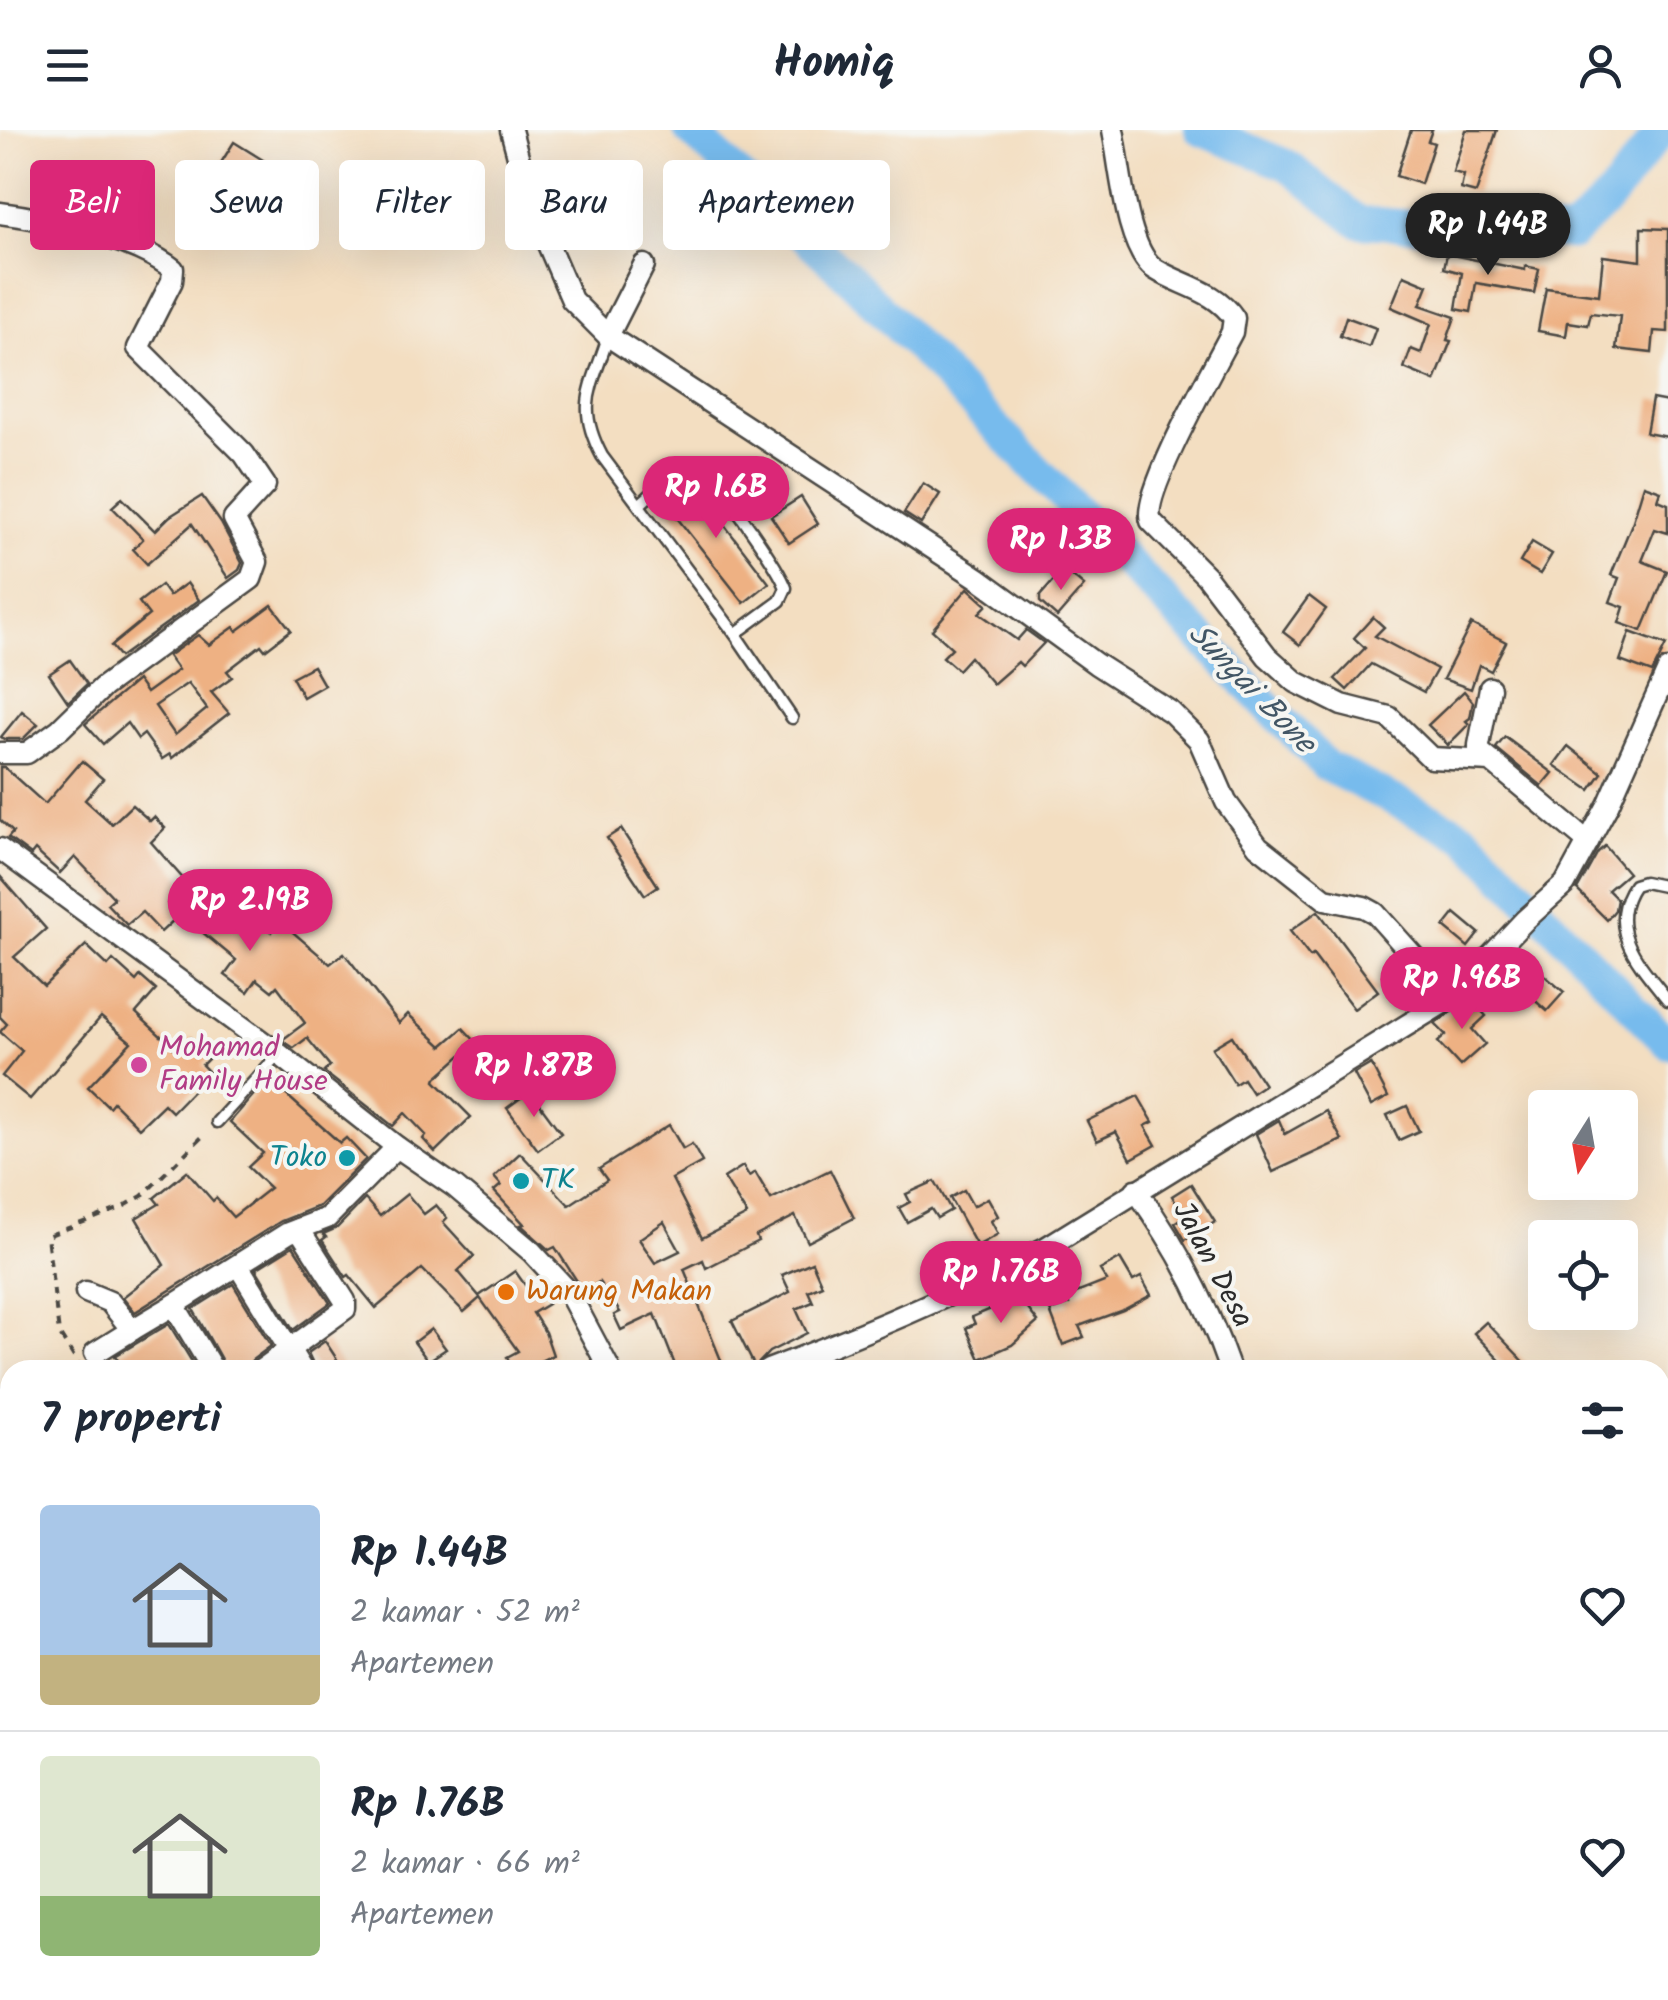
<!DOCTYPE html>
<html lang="id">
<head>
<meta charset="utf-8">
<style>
  :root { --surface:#fff; --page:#f6f6f7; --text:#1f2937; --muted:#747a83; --line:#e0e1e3; --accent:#db2777 }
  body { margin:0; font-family:Kalam,sans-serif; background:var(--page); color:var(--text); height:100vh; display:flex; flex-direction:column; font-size:38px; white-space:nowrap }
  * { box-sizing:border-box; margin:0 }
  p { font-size:32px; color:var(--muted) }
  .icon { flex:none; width:55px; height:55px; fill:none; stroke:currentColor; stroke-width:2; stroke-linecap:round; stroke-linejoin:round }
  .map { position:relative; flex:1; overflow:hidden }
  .sheet { position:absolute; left:0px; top:1230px; width:1670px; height:640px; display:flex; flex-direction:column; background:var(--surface); border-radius:30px 30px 0 0; box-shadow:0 10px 40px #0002 }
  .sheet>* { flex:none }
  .guide { position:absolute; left:30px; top:30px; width:1000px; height:90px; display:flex; gap:20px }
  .needle { width:65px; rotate:191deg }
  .controls { position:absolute; left:1528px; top:960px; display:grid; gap:20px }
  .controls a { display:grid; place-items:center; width:110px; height:110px; border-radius:10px; background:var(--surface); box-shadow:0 10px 40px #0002; font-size:50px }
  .price { position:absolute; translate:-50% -85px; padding:0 22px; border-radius:35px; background:var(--accent); color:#fff; font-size:32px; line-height:65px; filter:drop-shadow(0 2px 5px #0008) }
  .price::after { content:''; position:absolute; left:50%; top:60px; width:30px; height:22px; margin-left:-15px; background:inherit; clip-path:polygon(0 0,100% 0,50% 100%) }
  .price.current { background:#222; color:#fff }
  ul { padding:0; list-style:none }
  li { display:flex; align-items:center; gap:30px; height:250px; padding:0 40px }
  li+li { border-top:2px solid var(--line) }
  li span { display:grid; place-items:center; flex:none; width:280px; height:200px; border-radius:10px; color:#555 }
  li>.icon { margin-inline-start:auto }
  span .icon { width:120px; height:120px; fill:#fffc; stroke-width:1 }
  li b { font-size:42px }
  h2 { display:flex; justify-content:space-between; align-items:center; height:120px; padding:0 40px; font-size:42px }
  .pill { padding:0 35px; border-radius:10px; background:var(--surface); box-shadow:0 10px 40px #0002; font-size:35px; line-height:90px }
  .pill.current { background:var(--accent); color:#fff }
  header { display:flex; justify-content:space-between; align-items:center; height:130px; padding:0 40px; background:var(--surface); font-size:45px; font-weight:700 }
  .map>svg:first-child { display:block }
</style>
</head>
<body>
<header><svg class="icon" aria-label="menu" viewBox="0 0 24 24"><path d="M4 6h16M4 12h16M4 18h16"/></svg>Homiq<svg class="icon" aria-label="person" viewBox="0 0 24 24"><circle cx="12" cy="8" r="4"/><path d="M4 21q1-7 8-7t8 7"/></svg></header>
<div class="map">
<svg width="1668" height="1870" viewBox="0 0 1668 1870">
  <rect width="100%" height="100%" fill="#f6f6f2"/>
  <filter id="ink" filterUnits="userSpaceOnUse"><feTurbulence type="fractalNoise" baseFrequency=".01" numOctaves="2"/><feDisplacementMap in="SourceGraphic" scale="20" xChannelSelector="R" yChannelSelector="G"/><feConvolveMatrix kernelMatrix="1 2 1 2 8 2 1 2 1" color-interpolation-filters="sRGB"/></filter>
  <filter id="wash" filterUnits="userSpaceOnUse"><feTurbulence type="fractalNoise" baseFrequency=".0048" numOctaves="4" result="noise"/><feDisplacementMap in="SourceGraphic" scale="40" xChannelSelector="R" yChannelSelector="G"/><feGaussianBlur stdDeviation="2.25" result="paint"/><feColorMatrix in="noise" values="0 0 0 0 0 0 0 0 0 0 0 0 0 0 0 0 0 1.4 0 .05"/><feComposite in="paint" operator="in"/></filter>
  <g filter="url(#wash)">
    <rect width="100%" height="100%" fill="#f3dec1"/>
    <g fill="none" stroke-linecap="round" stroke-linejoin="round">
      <g stroke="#77bbed" stroke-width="32">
        <path d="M689,0L855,153L1326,636L1465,706L1668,913"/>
        <path d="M1200,0L1287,35L1359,92L1572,104L1612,65L1662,0"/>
        <path d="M0,1276L10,1288"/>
        <path d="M350,1870L355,1860"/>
      </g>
    </g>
    <g id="blocks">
      <g fill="#eeb183" fill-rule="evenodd">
        <path d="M1411,0H1432L1428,11L1434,13L1421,54L1396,46Z"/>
        <path d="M1466,0H1497L1476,63L1461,59L1464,45L1453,42Z"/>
        <path d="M234,12L287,45L255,96L202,63Z"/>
        <path d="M1641,98L1668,99V202L1654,201L1652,223L1616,219L1620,186L1591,183L1588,195L1568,192L1566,206L1538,201L1546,158L1599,165L1603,126L1641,131Z"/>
        <path d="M1447,124L1525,140V136L1539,139L1534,163L1476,153L1471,182L1456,179L1462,143L1444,138Z"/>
        <path d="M1404,145L1428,155L1420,175L1455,187L1447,210L1451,211L1435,251L1404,238L1411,219L1421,223L1431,194L1391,177Z"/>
        <path d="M1346,187L1376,198L1369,217L1340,206Z"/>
        <path d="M1652,269L1668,272V307L1646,303Z"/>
        <path d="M690,350L769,453L744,473L663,370Z"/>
        <path d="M923,353L940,364L921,394L904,383Z"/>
        <path d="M1644,355L1661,361L1658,370L1668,374V403L1655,399L1642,431L1667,441L1642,501L1619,493L1624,477L1610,472L1619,448L1611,445L1633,391Z"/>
        <path d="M202,366L221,393L242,433L239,440L228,448L192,394L147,434L133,419L143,409L112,377L122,368L155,401L169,387Z"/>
        <path d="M801,367L818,394L789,413L771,386Z"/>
        <path d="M1532,412L1552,424L1540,444L1520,432Z"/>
        <path d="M1064,439L1084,456L1057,487L1040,472V466Z"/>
        <path d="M187,453L199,470L120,527L111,516L149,485L139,472L161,455L169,466Z"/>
        <path d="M968,458L987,475L979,483L1017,510L1026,500L1044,513L1022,536L1018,532L993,554L970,527L958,540L943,527L952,518L932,500Z"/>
        <path d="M1309,466L1326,479L1300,515L1283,502Z"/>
        <path d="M272,475L291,500L265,520L261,515L227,541L232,547L211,562L229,583L172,628L170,624L162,629L144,604L138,609L127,593L103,614L85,594L137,550L146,563L178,540L168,526L198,505L209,515L234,497L237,501ZM188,553L207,579L175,605L155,576Z"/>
        <path d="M1373,487L1384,497L1375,506L1437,539L1424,562L1371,534L1347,560L1335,549L1365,518L1354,508Z"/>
        <path d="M1471,494L1506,512L1491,541L1479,535L1471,559L1443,549Z"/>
        <path d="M1630,502L1666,515L1652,543L1620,531Z"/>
        <path d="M70,530L87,554L68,572L49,544Z"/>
        <path d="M313,536L324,555L303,567L292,547Z"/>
        <path d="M1464,561L1473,572L1470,588L1466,591L1469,594L1448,615L1428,595Z"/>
        <path d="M22,581L38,594L23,609H4L1,607Z"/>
        <path d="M1505,607L1553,643L1542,656L1496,618Z"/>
        <path d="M1568,616L1602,643L1590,660L1554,635Z"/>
        <path d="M82,631L103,649L85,670L112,694L132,675L150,691L154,687L165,698L151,712L187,753L192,749L217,782L229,767L272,802L280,791L330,834L344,823L399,893L408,884L442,916L463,898L476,912L436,948L435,951L471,987L435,1022L423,1009L426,1005L405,983L393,996L324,942L330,936L307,908L294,918L282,910L305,893L277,856L272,861L257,849L248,862L225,845L236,830L201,801L205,796L190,775L161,802L142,782L127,795L107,774L114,768L75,727L60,743L35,720L31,725L8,708L13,702L0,690V637H4L45,674Z"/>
        <path d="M621,699L658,756L645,765L607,708Z"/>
        <path d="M1605,716L1628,743L1608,760L1617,769L1615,780L1607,790L1577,760L1598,722Z"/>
        <path d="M0,746L46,799L14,827L44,856L86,815L108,836L113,830L136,851L140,846L156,860L136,883L177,921L191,908L210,927L202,935L210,943L172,982L164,974L139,998L113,972L109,977L88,957L131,912L101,887L30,969L2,946L22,921L0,902L7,894L0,887Z"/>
        <path d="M1318,781L1378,861L1354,879L1313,825L1310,827L1290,801Z"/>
        <path d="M1455,783L1479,803L1468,817L1444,797Z"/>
        <path d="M1539,841L1564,862L1547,881L1523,860Z"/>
        <path d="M1470,868L1486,886L1472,899L1485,914L1460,936L1438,912L1446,905L1435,894Z"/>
        <path d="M1232,906L1264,955L1252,963L1243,949L1235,954L1212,918Z"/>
        <path d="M1371,934L1388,967L1371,976L1354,944Z"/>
        <path d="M272,952L340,1013L346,1008L366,1029L319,1076L281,1091L135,1182L123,1167L164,1135L136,1088L159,1074L154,1068L187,1041L213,1071L216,1068L233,1087L270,1058L248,1037L263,1023L230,992L264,953L268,956Z"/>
        <path d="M530,961L561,1003L538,1020L507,978Z"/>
        <path d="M1138,966L1153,992L1145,996L1156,1015L1131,1029L1116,1002L1097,1011L1087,991Z"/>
        <path d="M1407,976L1419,1001L1399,1010L1387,985Z"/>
        <path d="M1326,981L1342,1010L1273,1042L1256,1004L1279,990L1285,1004Z"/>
        <path d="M669,995L683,1019L692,1014L702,1032L672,1049L702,1108L747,1085L724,1048L743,1036L749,1046L755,1042L771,1069L830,1040L854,1088L808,1112L795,1086L756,1106L758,1111L706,1138L703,1130L684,1139L725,1240H677L655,1184L621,1200L614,1185L620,1182L599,1152L584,1162L555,1117L549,1120L521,1095L524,1094L494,1061L501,1055L494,1047L520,1023L569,1075L607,1050L599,1039ZM664,1092L680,1121L655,1133L639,1109Z"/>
        <path d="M935,1051L951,1080L937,1088L931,1079L907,1092L899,1078L910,1072L906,1064Z"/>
        <path d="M1191,1054L1215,1092L1185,1110L1175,1093L1184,1087L1172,1066Z"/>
        <path d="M964,1060L973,1076L988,1068L998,1086L991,1091L998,1104L977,1116L950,1068Z"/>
        <path d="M407,1064L424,1084L436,1075L447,1088L443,1092L474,1126L458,1141L479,1166L515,1141L530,1162L537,1157L548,1174L533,1183L545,1202L553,1225L522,1240H513L507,1227L518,1221L480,1168L464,1182L422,1139L376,1178L349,1145L346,1147L322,1110L326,1107L323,1104L337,1098L365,1069L380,1086Z"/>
        <path d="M293,1116L330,1173L293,1200L256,1139Z"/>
        <path d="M1120,1129L1133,1151L1141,1147L1151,1165L1123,1180L1079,1196L1084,1207L1063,1215L1050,1181L1069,1174L1066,1167L1107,1151L1100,1140Z"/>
        <path d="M812,1132L822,1155L808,1161L813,1172L796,1179L807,1203L769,1222L755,1237L732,1191L790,1162L782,1145Z"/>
        <path d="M233,1154L271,1216L252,1230L247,1240H227L193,1179Z"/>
        <path d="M1015,1162L1038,1192L1012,1215L980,1229L966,1198L975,1194L972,1187L996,1177Z"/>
        <path d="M1486,1192L1532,1240H1509L1474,1203Z"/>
        <path d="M169,1194L197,1240H125L115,1226Z"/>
        <path d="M431,1199L446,1219L428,1231L414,1212Z"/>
        <path d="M325,1211L344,1240H316L308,1223Z"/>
      </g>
    </g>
  </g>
  <g filter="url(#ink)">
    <use href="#blocks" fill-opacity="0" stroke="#494642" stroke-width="2.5"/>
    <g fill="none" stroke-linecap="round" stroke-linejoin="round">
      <defs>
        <g id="lane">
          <path d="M608,207C592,258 575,275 602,326L735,504L792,588"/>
          <path d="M640,374C655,362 673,339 693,341C698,341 704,343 708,346C724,359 779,438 786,458L780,471L735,504"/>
          <path d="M1668,757L1644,752L1634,755C1604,799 1641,836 1668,870"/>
          <path d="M217,992L279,924"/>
        </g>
        <g id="street">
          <path d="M511,0L531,75L572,170L608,206L978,448L1096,534L1171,582L1199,610L1226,672L1258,716L1325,769L1364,777L1375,783L1451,868"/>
          <path d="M1113,0C1120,34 1126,120 1155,139C1182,156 1215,160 1234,188L1232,202C1216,233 1140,366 1151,391L1206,446L1267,526L1296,552L1342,575L1389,587L1431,628L1491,631L1588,712"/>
          <path d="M0,83C47,89 136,109 173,139L172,151L138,218L244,324L265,355L234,389L257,432L251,449L103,557L60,599L27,623H0"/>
          <path d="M608,206L644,135"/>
          <path d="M1490,558L1479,615V621L1491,631"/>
          <path d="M0,719L279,924L397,1017L455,1057L532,1122L568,1161L610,1240"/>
          <path d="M1136,1060C1176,1115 1208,1176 1230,1240"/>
          <path d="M239,1137L302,1240"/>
          <path d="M86,1162L110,1172L132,1200L174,1175"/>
          <path d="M95,1223L132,1200"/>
          <path d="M213,1240L174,1175L288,1103L327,1088L397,1017"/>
          <path d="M261,1240L345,1179V1171L299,1099"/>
          <path d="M768,1240C864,1204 957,1164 1047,1117L1451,868L1525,790L1565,754L1608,675L1668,540"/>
          <path d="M1660,1400L1668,1394"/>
          <path d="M0,1453L10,1464"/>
          <path d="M0,1575L10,1585"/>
          <path d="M858,1860L862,1870"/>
          <path d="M1524,1860L1530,1870"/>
          <path d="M53,1870L63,1860"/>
          <path d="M148,1870L161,1860"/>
          <path d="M246,1870L252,1860"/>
          <path d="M488,1870L491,1860"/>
          <path d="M942,1870L970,1860"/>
        </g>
      </defs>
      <use href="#lane" stroke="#494642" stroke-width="15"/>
      <use href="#street" stroke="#494642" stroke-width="25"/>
      <g stroke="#494642" stroke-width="4" stroke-dasharray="8 8" stroke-linecap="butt">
        <path d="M82,1240L59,1203L47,1106L121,1078L142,1066L207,1002"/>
        <path d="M0,1353L10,1367"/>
        <path d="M308,1870L314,1860"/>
      </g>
      <use href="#lane" stroke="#fff" stroke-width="10"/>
      <use href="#street" stroke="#fff" stroke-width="20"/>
    </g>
  </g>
  <circle fill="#d1479c" stroke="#f6f6f2" stroke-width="4" cx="139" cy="935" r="10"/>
  <g fill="#0f9aa8" stroke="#f6f6f2" stroke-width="4">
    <circle cx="347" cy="1028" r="10"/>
    <circle cx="521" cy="1051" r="10"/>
  </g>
  <circle fill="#e8710a" stroke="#f6f6f2" stroke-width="4" cx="506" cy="1162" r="10"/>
  <g text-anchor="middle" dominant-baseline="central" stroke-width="8" stroke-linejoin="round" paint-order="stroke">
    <g font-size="30" fill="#b23c85" stroke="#f6f6f2" text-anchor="start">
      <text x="159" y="918">Mohamad<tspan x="159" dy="34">Family House</tspan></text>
    </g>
    <g font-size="30" fill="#0d838f" stroke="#f6f6f2" text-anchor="end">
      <text x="327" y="1028">Toko</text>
      <text x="541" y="1051" text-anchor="start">TK</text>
    </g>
    <g font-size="30" fill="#2b2b2b" stroke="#f6f6f2">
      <text transform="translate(1212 1135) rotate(62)">Jalan Desa</text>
    </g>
    <g font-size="30" fill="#c56008" stroke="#f6f6f2" text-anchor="start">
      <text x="526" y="1162">Warung Makan</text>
    </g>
    <g font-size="32" font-style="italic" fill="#425665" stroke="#f6f6f2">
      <text transform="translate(1251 559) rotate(46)">Sungai Bone</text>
    </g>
  </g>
</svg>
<div class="controls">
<a><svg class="needle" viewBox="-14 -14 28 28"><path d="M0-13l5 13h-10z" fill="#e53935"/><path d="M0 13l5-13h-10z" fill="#747a83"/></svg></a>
<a><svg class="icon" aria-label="locate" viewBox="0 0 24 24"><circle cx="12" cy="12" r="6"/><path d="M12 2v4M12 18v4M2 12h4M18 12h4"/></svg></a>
</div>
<b class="price current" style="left:1488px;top:148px">Rp 1.44B</b>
<b class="price" style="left:716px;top:411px">Rp 1.6B</b>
<b class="price" style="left:1061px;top:463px">Rp 1.3B</b>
<b class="price" style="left:250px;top:824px">Rp 2.19B</b>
<b class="price" style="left:1462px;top:902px">Rp 1.96B</b>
<b class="price" style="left:534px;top:990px">Rp 1.87B</b>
<b class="price" style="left:1001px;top:1196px">Rp 1.76B</b>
<div class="guide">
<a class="pill current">Beli</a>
<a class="pill">Sewa</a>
<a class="pill">Filter</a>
<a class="pill">Baru</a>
<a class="pill">Apartemen</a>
</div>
<section class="sheet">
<h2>7 properti<svg class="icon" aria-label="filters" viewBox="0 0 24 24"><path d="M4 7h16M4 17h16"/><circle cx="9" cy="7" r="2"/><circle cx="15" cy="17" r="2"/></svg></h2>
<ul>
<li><span style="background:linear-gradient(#a9c7e8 75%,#c2b280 0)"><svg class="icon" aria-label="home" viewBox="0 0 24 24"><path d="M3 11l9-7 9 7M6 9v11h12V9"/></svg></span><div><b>Rp 1.44B</b><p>2 kamar · 52 m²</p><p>Apartemen</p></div><svg class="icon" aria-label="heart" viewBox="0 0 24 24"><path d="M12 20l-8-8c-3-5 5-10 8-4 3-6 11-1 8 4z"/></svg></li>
<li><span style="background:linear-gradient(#dfe7d0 70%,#8fb573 0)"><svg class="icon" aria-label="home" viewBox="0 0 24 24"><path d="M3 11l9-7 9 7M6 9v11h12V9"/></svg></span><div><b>Rp 1.76B</b><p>2 kamar · 66 m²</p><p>Apartemen</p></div><svg class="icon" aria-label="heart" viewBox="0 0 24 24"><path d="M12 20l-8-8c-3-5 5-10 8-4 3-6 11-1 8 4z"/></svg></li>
</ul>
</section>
</div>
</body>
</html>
